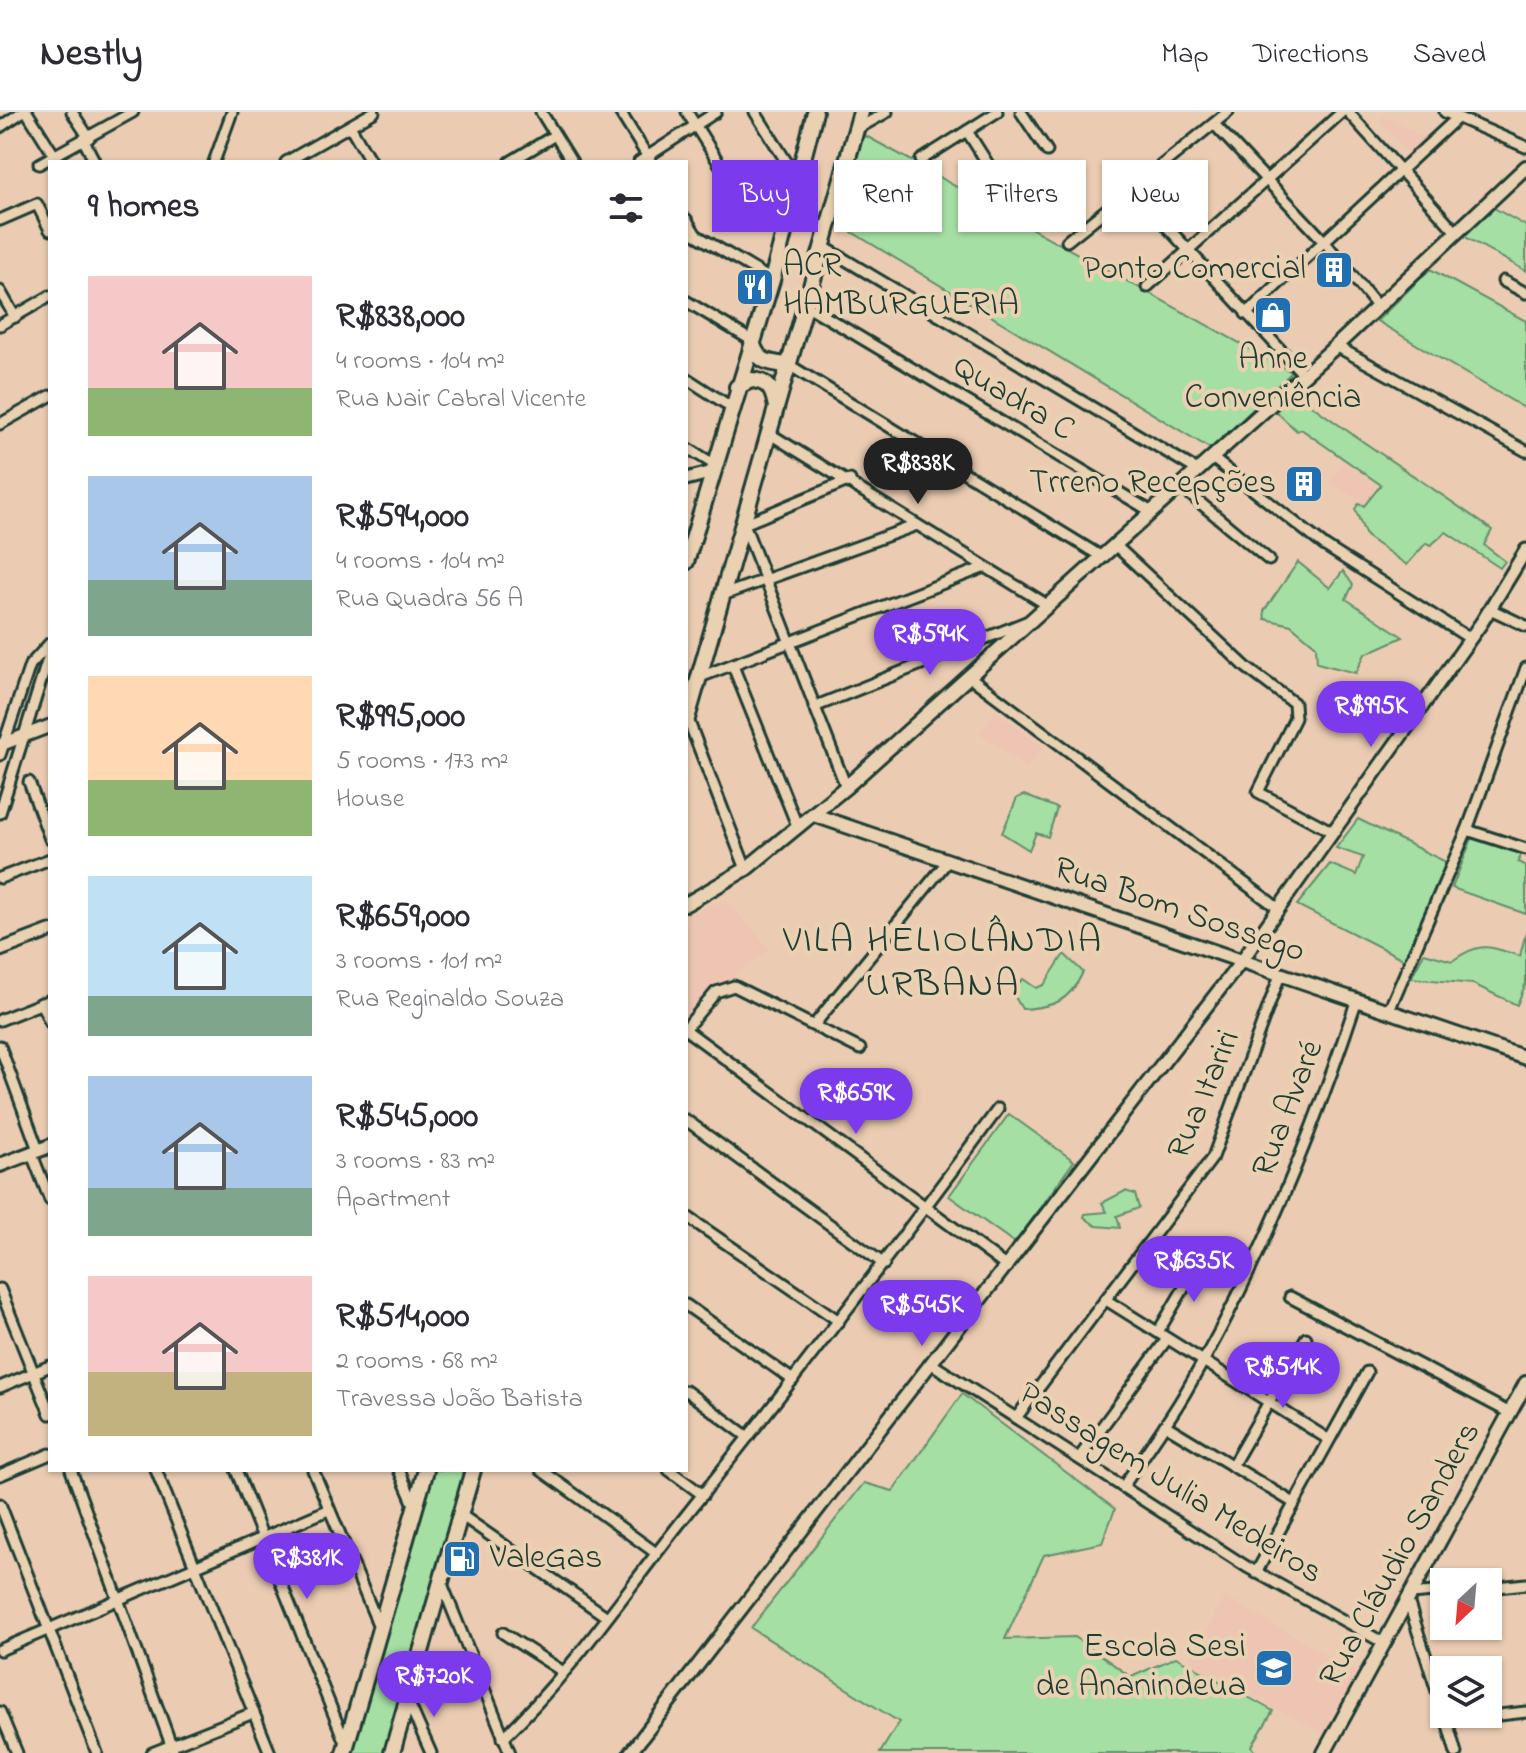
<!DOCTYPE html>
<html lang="en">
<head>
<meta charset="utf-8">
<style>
  :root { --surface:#fff; --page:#f2f2f3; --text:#2b2b33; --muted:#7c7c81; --line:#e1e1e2; --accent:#7c3aed }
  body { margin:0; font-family:"Indie Flower",sans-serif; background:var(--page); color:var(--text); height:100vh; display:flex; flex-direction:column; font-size:30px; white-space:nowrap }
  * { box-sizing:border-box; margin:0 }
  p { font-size:26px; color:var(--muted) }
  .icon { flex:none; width:44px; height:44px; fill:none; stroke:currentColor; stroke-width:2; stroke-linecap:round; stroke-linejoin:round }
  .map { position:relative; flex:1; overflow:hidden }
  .drawer { position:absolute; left:48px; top:48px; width:640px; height:1312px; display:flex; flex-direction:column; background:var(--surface); border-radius:0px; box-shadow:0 2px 6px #0004 }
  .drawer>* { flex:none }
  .hud { position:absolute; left:712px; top:48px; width:694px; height:72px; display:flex; gap:16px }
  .needle { width:52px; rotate:206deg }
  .tools { position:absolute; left:1430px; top:1456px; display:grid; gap:16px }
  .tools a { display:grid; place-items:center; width:72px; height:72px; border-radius:0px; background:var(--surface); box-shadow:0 2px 6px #0004; font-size:40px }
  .price { position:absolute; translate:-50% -68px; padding:0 18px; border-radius:28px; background:var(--accent); color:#fff; font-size:26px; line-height:52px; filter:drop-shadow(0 2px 4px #0008) }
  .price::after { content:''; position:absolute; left:50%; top:48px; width:24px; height:18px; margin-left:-12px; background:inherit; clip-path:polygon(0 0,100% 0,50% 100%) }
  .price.current { background:#222; color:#fff }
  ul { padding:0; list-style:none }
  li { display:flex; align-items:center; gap:24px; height:200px; padding:0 40px }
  li span { display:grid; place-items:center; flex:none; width:224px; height:160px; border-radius:0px; color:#555 }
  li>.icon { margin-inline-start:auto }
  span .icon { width:96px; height:96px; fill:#fffc; stroke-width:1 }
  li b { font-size:34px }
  h2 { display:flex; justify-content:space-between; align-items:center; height:96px; padding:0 40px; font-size:34px }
  .tag { padding:0 28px; border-radius:0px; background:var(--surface); box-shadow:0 2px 6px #0004; font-size:28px; line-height:72px }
  .tag.current { background:var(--accent); color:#fff }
  header { display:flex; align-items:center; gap:48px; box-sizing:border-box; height:112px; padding:0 40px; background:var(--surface); border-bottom:2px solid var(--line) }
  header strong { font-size:38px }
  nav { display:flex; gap:44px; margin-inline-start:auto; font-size:28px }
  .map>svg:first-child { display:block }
</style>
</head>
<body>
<header>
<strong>Nestly</strong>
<nav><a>Map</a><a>Directions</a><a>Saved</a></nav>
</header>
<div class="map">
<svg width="1526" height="1641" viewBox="0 0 1526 1641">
  <rect width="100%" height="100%" fill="#ebccb2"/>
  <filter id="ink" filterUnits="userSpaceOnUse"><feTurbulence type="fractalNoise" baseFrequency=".0125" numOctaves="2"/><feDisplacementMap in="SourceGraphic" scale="16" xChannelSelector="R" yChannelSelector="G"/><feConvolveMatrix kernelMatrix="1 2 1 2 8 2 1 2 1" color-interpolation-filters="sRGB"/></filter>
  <g filter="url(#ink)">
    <g fill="#edc5b2">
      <path d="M1383,4L1427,26L1409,43L1380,9Z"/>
      <path d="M1344,350L1377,373L1364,393L1330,370Z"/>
      <path d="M1340,560L1373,578L1360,600L1329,582Z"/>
      <path d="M996,599L1043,635L1027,657L980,621Z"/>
      <path d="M726,788L770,837L706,885L686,909V803Z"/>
      <path d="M1225,1485L1360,1561L1326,1623L1188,1551Z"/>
    </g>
    <g fill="#a6dfa4" stroke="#628e6c" stroke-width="2">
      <path d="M864,23L912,49L918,46L921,53L951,72L1292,260L1211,337L837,111Z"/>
      <path d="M1494,96L1526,114V159L1462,123Z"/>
      <path d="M1430,157L1526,209V297L1377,209Z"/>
      <path d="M1291,278C1356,328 1426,370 1492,418L1484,433L1505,449L1500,456L1446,420L1431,433L1426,431L1407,453L1366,424L1355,397L1359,391L1364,394L1381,373L1301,317L1297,319L1271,295Z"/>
      <path d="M1298,450L1330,476L1343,459L1353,473L1346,487L1403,525L1365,542L1356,561L1317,551L1316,534L1291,513L1265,507L1264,499Z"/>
      <path d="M1024,683L1057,696L1048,725L1036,721L1029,738L1002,721L1017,686Z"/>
      <path d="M1358,707L1448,751L1407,849L1297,793L1330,752L1356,763L1363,745L1336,736Z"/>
      <path d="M1473,724L1521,740L1518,750L1526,754V802L1452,776Z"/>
      <path d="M1526,820V871L1517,893L1473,872L1411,866L1424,841L1452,849C1481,829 1488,834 1520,844Z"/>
      <path d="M1064,842L1083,860C1069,890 1054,895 1022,897L1011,878L1023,867L1036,876L1044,873Z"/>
      <path d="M1009,1002L1074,1049L1015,1131L949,1084Z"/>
      <path d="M1125,1079L1135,1082L1139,1096L1117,1104L1120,1116L1096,1114L1084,1105L1085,1102L1107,1100L1102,1091Z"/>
      <path d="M962,1282L1115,1397L1102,1431L1044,1443L1005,1527L1075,1525L1131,1565L1176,1545L1273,1599L1252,1634L1256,1641H880L899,1610L751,1516L864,1371L893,1379Z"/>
      <path d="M434,1358H470L388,1641H351Z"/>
    </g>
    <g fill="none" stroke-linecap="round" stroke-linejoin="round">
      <defs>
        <g id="minor">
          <path d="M27,0L54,43"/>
          <path d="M72,0L89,26"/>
          <path d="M541,0L572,50"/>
          <path d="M620,0L651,50"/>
          <path d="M687,0L744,91"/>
          <path d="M755,0L796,65"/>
          <path d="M1021,0L1047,39"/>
          <path d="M1348,0L1457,121"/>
          <path d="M1445,0L1526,35"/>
          <path d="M1214,12L1324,129L1377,194"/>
          <path d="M350,14L371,50"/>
          <path d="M0,15L22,0"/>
          <path d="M855,18L887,0"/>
          <path d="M967,19L998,68"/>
          <path d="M84,29L95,50"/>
          <path d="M921,48L997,0"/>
          <path d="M214,50L232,0"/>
          <path d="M286,50L374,0"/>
          <path d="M510,50L555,23"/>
          <path d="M639,50L716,0"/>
          <path d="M39,52L133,0"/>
          <path d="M1131,76L1303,262"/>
          <path d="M686,107L696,123L772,168"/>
          <path d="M0,108L37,92L50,118"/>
          <path d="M1067,129L1228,0"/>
          <path d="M824,135L1197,358"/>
          <path d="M1503,169L1526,181"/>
          <path d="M1147,175L1342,0"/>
          <path d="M0,179L15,205"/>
          <path d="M686,189L751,228"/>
          <path d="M806,193L1152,400"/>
          <path d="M1246,202L1457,6"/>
          <path d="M0,213L50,184"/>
          <path d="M1336,234L1526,339"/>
          <path d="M789,253L1102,445"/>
          <path d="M686,266L731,295"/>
          <path d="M0,312L50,284"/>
          <path d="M770,322L1049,494"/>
          <path d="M686,335L715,353"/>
          <path d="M1211,345L1325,434L1469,526"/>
          <path d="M1181,375L1269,448"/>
          <path d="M1115,433L1247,556L1294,591L1295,606L1258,680L1333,720"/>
          <path d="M723,483L917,413"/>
          <path d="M1490,497L1526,514"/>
          <path d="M733,554L798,716"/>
          <path d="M700,565L985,455"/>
          <path d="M970,565L1279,797"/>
          <path d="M814,595L1026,510"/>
          <path d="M687,605L746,757"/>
          <path d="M0,643L30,553L50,531"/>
          <path d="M29,670L50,727"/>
          <path d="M846,675L744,412L850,368"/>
          <path d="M0,701L50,540"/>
          <path d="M1467,718L1526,737"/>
          <path d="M0,766L50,747"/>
          <path d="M41,891L50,910"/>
          <path d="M1389,898L1467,718L1526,556"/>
          <path d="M0,908L50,888"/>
          <path d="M814,913L947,750"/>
          <path d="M686,916L716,880L734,874L860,937"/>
          <path d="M686,918L1007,1155"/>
          <path d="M0,934L38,1038"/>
          <path d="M686,1008L884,1152"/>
          <path d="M31,1040L50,1088"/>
          <path d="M686,1104L839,1209"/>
          <path d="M0,1177L50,1302"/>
          <path d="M1290,1185L1510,1301"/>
          <path d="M1106,1188L1328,1327"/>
          <path d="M686,1193L793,1268"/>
          <path d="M1158,1220L1201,1147"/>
          <path d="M932,1252L1247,1455L1384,1531"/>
          <path d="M0,1275L50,1254"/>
          <path d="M686,1279L748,1325"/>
          <path d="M1016,1306L1213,1045L1280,863"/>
          <path d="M1165,1313L1294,1391"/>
          <path d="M1079,1346L1167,1227"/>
          <path d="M1232,1354L1306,1226"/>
          <path d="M71,1358L174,1641"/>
          <path d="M156,1358L270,1641"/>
          <path d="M236,1358L346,1633"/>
          <path d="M313,1358L380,1517"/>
          <path d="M399,1358L415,1395"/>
          <path d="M541,1358L656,1441"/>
          <path d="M669,1358L703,1383"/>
          <path d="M0,1363L50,1342"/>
          <path d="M1123,1375C1143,1344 1165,1315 1184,1283C1257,1159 1312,1024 1357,887"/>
          <path d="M0,1392L97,1641"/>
          <path d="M461,1403L607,1505"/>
          <path d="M1256,1461L1367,1260"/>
          <path d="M442,1472L510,1641"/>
          <path d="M1488,1476L1526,1472"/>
          <path d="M1412,1482L1444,1479"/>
          <path d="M1408,1489L1444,1601"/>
          <path d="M503,1521L562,1559"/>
          <path d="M0,1538L328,1398"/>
          <path d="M1488,1558H1491"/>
          <path d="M408,1589L431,1641"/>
          <path d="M0,1600L17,1641"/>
          <path d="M1446,1606L1456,1641"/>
          <path d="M1446,1609L1526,1600"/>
          <path d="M503,1626C570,1562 623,1483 680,1411C788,1275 895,1137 998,997"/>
          <path d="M152,1641L253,1601"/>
        </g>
        <g id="tertiary">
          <path d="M686,367L713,360"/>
          <path d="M0,633L50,614"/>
          <path d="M0,838L50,819"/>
          <path d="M630,1641L1240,851L1482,510L1526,438"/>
        </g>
        <g id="secondary">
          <path d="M814,703L1526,946"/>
          <path d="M686,792L746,757L846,675L1336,234L1526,55"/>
          <path d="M0,1053L50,1034"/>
          <path d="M1324,1641L1526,1271"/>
        </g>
        <g id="primary">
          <path d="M752,228C756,251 770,251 789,253"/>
          <path d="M737,275L751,268C769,269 773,278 776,295"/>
          <path d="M686,450L772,168L815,0"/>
          <path d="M686,610L861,0"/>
          <path d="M344,1641L426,1358"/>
          <path d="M392,1641L473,1358"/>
        </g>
      </defs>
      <use href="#minor" stroke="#1f3d34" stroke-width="15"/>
      <use href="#tertiary" stroke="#1f3d34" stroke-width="17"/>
      <use href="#secondary" stroke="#1f3d34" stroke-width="18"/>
      <use href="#primary" stroke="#1f3d34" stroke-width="20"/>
      <use href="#minor" stroke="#ead1b2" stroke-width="9"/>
      <use href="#tertiary" stroke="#ead1b2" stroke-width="11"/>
      <use href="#secondary" stroke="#ead1b2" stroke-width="12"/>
      <use href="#primary" stroke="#ead1b2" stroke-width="14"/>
    </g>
  </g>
  <defs>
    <symbol id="building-square" viewBox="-11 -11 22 22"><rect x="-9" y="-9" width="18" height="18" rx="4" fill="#1f6fb2" stroke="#ead1b2"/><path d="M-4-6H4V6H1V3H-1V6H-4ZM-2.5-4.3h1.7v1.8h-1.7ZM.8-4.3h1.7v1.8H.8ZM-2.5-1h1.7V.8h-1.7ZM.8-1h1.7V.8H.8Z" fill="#fff"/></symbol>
    <symbol id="restaurant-square" viewBox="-11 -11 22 22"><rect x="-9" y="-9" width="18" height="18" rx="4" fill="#1f6fb2" stroke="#ead1b2"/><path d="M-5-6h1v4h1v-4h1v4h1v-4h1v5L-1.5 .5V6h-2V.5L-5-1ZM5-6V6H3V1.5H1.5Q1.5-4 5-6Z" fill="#fff"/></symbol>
    <symbol id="shop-square" viewBox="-11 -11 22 22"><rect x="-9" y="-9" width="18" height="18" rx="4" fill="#1f6fb2" stroke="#ead1b2"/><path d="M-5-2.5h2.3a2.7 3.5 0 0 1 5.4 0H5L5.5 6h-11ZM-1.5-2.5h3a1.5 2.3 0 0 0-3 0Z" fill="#fff"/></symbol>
    <symbol id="fuel-square" viewBox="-11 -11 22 22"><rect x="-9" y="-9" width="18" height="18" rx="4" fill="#1f6fb2" stroke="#ead1b2"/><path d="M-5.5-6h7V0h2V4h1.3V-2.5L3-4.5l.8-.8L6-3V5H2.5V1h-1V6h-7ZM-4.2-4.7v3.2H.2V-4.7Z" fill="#fff"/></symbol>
    <symbol id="university-square" viewBox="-11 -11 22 22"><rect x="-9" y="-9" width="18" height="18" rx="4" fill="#1f6fb2" stroke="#ead1b2"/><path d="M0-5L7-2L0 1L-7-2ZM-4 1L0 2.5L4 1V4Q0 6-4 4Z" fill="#fff"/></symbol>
  </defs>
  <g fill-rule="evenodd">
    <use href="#building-square" x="1312" y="136" width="44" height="44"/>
    <use href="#restaurant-square" x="733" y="153" width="44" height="44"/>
    <use href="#shop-square" x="1251" y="181" width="44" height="44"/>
    <use href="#building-square" x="1282" y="350" width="44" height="44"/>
    <use href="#fuel-square" x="440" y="1425" width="44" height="44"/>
    <use href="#university-square" x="1252" y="1534" width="44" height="44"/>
  </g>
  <g text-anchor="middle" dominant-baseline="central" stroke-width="8" stroke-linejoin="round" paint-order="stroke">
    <g font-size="34" fill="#1f3d34" stroke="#ead1b2" text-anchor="end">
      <text x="783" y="155" text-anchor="start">ACR<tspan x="783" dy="39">HAMBURGUERIA</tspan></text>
      <text x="1306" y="158">Ponto Comercial</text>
      <text x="1273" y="248" text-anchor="middle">Anne<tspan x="1273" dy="39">Conveniência</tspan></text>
      <text x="1276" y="372">Trreno Recepções</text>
      <text x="490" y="1447" text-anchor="start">ValeGas</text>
      <text x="1246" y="1536">Escola Sesi<tspan x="1246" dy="39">de Ananindeua</tspan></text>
    </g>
    <g font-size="34" fill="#1f3d34" stroke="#ead1b2">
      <text transform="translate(1013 287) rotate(31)">Quadra C</text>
      <text transform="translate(1179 799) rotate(19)">Rua Bom Sossego</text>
      <text transform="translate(1205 983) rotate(-67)">Rua Itariri</text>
      <text transform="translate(1289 997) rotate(-69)">Rua Avaré</text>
      <text transform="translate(1170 1372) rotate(32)">Passagem Julia Medeiros</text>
      <text transform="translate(1401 1443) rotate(-61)">Rua Cláudio Sanders</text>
    </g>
    <g font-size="38" letter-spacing="2" fill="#1f3d34" stroke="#ead1b2">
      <text x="943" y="830">VILA HELIOLÂNDIA<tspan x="943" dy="44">URBANA</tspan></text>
    </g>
  </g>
</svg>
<div class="tools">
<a><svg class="needle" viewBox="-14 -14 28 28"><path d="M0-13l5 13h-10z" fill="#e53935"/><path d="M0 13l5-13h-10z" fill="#7c7c81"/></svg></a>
<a><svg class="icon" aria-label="layers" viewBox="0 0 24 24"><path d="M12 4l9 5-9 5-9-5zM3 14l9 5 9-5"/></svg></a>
</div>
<b class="price current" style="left:918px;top:394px">R$838K</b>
<b class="price" style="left:930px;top:565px">R$594K</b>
<b class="price" style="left:1371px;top:637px">R$995K</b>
<b class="price" style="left:856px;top:1024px">R$659K</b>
<b class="price" style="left:1194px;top:1192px">R$635K</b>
<b class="price" style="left:922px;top:1236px">R$545K</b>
<b class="price" style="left:1283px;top:1298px">R$514K</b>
<b class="price" style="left:307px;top:1489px">R$381K</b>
<b class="price" style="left:434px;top:1607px">R$720K</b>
<div class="hud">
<a class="tag current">Buy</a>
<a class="tag">Rent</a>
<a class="tag">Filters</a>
<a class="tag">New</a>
</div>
<section class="drawer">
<h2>9 homes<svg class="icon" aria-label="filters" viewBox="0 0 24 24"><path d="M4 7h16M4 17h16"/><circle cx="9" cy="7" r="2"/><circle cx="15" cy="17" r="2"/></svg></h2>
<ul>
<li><span style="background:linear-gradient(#f6c9c9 70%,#8fb573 0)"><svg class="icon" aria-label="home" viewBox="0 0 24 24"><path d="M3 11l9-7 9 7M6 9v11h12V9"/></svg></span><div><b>R$838,000</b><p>4 rooms · 104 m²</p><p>Rua Nair Cabral Vicente</p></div></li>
<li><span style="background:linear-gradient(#a9c7e8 65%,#7fa58c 0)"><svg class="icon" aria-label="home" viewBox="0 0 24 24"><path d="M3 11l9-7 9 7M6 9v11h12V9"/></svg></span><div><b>R$594,000</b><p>4 rooms · 104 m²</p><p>Rua Quadra 56 A</p></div></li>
<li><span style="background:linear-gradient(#ffd9b3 65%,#8fb573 0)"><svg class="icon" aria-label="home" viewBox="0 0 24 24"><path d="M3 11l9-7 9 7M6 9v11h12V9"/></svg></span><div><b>R$995,000</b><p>5 rooms · 173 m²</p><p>House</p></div></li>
<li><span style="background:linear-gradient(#bfe0f5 75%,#7fa58c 0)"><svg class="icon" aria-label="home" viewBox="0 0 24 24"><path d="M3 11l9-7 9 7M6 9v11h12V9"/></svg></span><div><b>R$659,000</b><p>3 rooms · 101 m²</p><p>Rua Reginaldo Souza</p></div></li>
<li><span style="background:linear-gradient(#a9c7e8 70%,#7fa58c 0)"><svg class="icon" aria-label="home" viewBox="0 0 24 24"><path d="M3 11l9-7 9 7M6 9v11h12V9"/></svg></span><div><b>R$545,000</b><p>3 rooms · 83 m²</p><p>Apartment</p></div></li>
<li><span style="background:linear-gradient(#f6c9c9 60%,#c2b280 0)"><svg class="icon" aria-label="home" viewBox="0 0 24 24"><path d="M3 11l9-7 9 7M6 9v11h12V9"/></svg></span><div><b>R$514,000</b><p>2 rooms · 68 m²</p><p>Travessa João Batista</p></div></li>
</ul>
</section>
</div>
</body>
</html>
